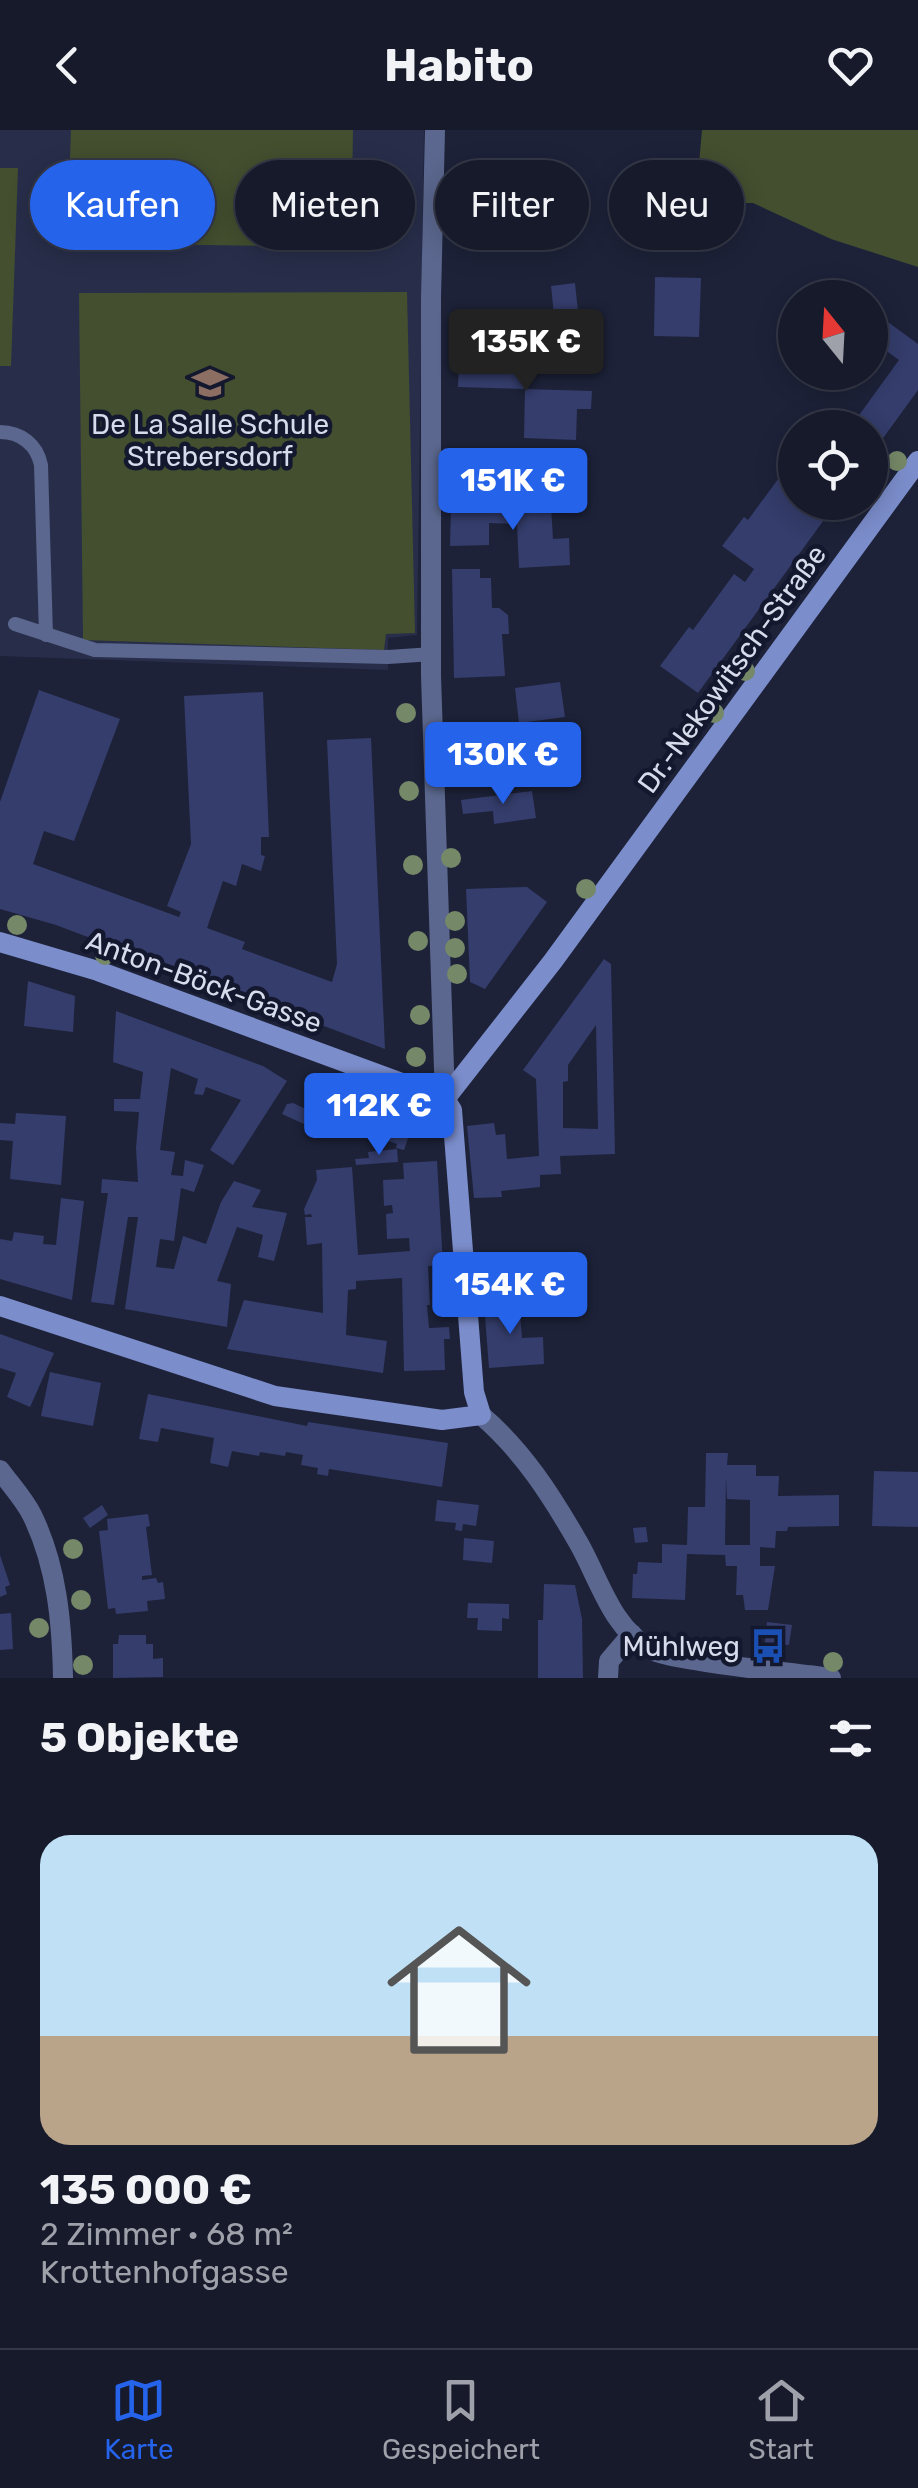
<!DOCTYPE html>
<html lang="de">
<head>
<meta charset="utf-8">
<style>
  :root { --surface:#161a2b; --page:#232737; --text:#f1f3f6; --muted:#9ea1a9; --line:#353847; --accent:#2563eb }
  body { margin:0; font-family:Rubik,sans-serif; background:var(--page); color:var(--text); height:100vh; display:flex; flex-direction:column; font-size:38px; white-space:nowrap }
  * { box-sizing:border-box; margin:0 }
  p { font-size:32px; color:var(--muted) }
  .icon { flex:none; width:55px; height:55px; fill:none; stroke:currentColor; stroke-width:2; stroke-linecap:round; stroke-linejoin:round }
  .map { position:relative; height:1548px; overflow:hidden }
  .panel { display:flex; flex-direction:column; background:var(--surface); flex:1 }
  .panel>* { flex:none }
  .guide { position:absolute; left:30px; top:30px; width:860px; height:90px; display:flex; gap:20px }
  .needle { width:65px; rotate:342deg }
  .controls { position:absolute; left:778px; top:150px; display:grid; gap:20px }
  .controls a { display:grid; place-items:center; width:110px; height:110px; border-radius:50%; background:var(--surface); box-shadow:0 5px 25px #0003,0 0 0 2px var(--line); font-size:50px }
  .price { position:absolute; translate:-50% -85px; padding:0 22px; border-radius:10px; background:var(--accent); color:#fff; font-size:32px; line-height:65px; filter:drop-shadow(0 2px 5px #0008) }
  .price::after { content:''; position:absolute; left:50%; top:60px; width:30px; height:22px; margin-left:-15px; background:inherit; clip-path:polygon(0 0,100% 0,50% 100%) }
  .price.on { background:#222; color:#fff }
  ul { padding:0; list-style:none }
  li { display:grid; align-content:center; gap:20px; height:530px; padding:0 40px }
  li span { display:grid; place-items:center; height:310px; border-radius:30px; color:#555 }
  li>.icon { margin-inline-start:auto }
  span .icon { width:180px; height:180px; fill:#fffc; stroke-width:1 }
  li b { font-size:42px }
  h2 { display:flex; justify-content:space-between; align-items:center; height:120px; padding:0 40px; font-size:42px }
  .tag { padding:0 35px; border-radius:45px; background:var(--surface); box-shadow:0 5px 25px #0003,0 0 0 2px var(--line); font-size:35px; line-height:90px }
  .tag.on { background:var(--accent); color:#fff }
  header { display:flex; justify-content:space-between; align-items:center; height:130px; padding:0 40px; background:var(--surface); font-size:45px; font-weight:700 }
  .dock { display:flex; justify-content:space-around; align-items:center; height:140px; border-top:2px solid var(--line); background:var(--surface); font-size:28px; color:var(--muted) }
  .dock a { display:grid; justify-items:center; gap:5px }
  .dock .on { color:var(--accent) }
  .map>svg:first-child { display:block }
</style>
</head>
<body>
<header><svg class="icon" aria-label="back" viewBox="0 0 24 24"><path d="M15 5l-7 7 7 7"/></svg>Habito<svg class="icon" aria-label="heart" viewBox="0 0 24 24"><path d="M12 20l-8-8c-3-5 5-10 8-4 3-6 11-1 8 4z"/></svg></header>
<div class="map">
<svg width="918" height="1548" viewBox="0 0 918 1548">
  <rect width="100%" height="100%" fill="#1d2239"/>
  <path fill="#282e4a" d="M0,0H424L417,505L388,508V540L0,526Z"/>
  <g fill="#434f2f">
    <path d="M71,0H353L351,117L67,113Z"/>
    <path d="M702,0H918V137L831,109L753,73H649L648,58L699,34Z"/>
    <path d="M0,38H18L11,236H0Z"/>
    <path d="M407,162L415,503L386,504L384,520L83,510L79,163Z"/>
  </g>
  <g fill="#343d6b" fill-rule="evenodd">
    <path d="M655,147L701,148L699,207L654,206Z"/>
    <path d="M575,153L579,191L555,194L551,156Z"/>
    <path d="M870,179L918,214V260L870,326V298H831L844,279L857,288L899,230L870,209Z"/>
    <path d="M459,223L526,224L525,259L592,261L591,279H577L576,310L524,308L525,259L458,257Z"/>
    <path d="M478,319L525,321L524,344L476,342Z"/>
    <path d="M784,341L795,350V372H837L698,563L660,536L689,497L693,500L734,444L745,452L754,439L722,416L744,387L748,390Z"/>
    <path d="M551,376L553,409L569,408L570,435L519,438L517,394L489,393V415L450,416L451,378Z"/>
    <path d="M452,439H480V448H491L492,478H499L508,485L509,504H502L505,546L454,548Z"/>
    <path d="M560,552L565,587L519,593L515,558Z"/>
    <path d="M39,560L120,589L74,711L44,701L33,734L179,787L181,782L167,776L191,714L184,566L263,562L269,707H261V725L265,726L261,741L242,734L236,756L223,751L207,798L245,812L242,819L332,852L337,834L327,610L371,608L385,919L56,795L0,779V672Z"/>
    <path d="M532,661L536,688L494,694L493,681L463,684L461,670Z"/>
    <path d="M527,757L547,772L485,859L470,852L466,759Z"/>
    <path d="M604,829L611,834L615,1024L560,1026L561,1044L540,1045V1057L501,1061L502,1067L474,1068L467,996L494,993L496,1005L505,1004L507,1029L539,1026L536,949L523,940ZM596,895L598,999L563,998V952L568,951V935Z"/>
    <path d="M28,851L75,866L73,902L24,896Z"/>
    <path d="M116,881L263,936L287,951L233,1035L210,1020L241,970L206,957L203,965L194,964L198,949L171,938L160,1020L175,1022L171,1045L183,1046L185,1030L204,1035L194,1062L181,1058L174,1111L160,1109L156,1137L174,1139L183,1106L206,1114L221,1072L234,1051L261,1060L252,1077L287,1083L274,1131L258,1127L263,1105L237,1097L217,1151L231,1154L227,1197L125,1179L138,1087H128L114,1175L91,1172L108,1063H101L102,1049L138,1052L136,1018L139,982L114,981V969H140L143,942L113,932Z"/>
    <path d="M340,961L415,988L404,1020L396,1018L397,1014L330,990Z"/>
    <path d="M293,973L310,981L304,994L282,984L287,974Z"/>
    <path d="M16,983L66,986L61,1055L10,1049L13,1011L0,1010V993L15,994Z"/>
    <path d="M397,1019L398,1032L356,1035L355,1029L369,1028L368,1022Z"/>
    <path d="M437,1031L443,1135L428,1136L430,1175H427L429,1198L449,1197L450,1209H444L445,1240L404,1241L402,1148L356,1151V1159L348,1160L346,1205L387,1211L383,1243L227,1219L244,1170L323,1183L322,1113L307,1115L305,1087H312L311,1084L305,1085L304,1079L317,1050L316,1040L352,1037L358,1125L410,1121L409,1108L387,1109L386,1084L393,1083L392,1075L384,1076L383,1050L404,1049L403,1033Z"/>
    <path d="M61,1068L84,1071L72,1170L0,1149V1109L12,1111L14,1102L44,1106L43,1114L56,1115Z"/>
    <path d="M541,1136L542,1152L520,1153L519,1137Z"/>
    <path d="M519,1170L522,1208L543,1207L544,1234L489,1238L484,1173Z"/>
    <path d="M0,1204L54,1223L30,1277L7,1267L16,1243L0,1238Z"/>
    <path d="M50,1242L101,1253L93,1296L41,1286Z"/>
    <path d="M148,1264L307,1296L308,1292L448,1313L442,1357L329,1339L328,1346L317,1344L318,1338L301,1335L303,1325L286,1322L285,1326L260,1322L259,1326L232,1321L228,1337L210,1333L214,1308L161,1298L158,1312L139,1309Z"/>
    <path d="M706,1323H728L727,1335H756V1346H779L778,1366L839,1365V1396L788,1397L787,1401H776L775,1418L760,1417V1436H775L768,1480H745L743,1465H736L737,1436H726L725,1425L687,1424L685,1470L632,1468L633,1444H637L638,1432L662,1433V1414L687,1415L688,1377H705ZM726,1348L727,1369L750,1370V1415H725Z"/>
    <path d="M874,1341L918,1342V1397L872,1396Z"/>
    <path d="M437,1370L479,1375L476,1396L463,1394L462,1401L455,1400L456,1393L435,1391Z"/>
    <path d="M102,1375L108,1385L90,1398L83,1388Z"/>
    <path d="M148,1384L150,1396L146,1397L152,1445L142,1446V1450L156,1448L158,1453L163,1452L165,1469L147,1471L148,1481L116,1484L115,1478L108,1479L99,1401L108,1400L107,1389Z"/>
    <path d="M646,1397L648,1412L635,1413L633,1398Z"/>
    <path d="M464,1408L494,1411L492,1433L463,1430Z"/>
    <path d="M0,1425L10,1455L5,1457L7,1464L0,1467Z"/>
    <path d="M544,1454L575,1455L582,1489L583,1548H538V1490H543Z"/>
    <path d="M468,1473L509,1474V1489L502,1488V1501L477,1500L478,1488H467Z"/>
    <path d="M11,1483L13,1519L0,1520V1484Z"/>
    <path d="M767,1492L792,1495L789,1515L765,1513Z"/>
    <path d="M119,1505H146V1514H153V1529L163,1528V1547L113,1548V1514H118Z"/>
  </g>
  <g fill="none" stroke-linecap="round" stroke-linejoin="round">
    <g stroke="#5b678e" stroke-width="14">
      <path d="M0,302C21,302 37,315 41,335L46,505"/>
      <path d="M15,494L95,520L388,527L433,524"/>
    </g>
    <g stroke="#5b678e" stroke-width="20">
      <path d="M435,0L431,168V546L445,969"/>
      <path d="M0,1340C10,1354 24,1369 32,1385C57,1436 62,1493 63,1548"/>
      <path d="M608,1548L609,1531L632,1504"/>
    </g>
    <path stroke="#5b678e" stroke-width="20" d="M481,1285C523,1321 551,1365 578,1412C599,1448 611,1497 650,1519C662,1526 680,1527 694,1530C739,1538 785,1542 831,1548"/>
    <g stroke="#7b8dcb" stroke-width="20">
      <path d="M0,812L98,841L445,969"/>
      <path d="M445,969L553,831L918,331"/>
      <path d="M0,1176L275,1266L442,1290L481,1285L474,1262L452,980L445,969"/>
    </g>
  </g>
  <g fill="#758867">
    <circle cx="897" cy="331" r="10"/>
    <circle cx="745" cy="541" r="10"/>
    <circle cx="406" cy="583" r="10"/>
    <circle cx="714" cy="583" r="10"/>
    <circle cx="409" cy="661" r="10"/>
    <circle cx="451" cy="728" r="10"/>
    <circle cx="413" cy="735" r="10"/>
    <circle cx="586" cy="759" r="10"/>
    <circle cx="455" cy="791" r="10"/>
    <circle cx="17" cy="795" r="10"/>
    <circle cx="418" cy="811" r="10"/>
    <circle cx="455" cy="818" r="10"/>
    <circle cx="105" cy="825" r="10"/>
    <circle cx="457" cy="844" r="10"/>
    <circle cx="420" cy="885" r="10"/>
    <circle cx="416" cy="927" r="10"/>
    <circle cx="73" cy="1419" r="10"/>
    <circle cx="81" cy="1470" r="10"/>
    <circle cx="39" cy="1498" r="10"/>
    <circle cx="833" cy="1532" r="10"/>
    <circle cx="83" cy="1535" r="10"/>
  </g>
  <defs>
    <symbol id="school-bare" viewBox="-9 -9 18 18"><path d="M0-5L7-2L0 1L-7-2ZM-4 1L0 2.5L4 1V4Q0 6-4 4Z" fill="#8d6e63" stroke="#14182e" stroke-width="2.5" paint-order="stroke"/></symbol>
    <symbol id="bus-bare" viewBox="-9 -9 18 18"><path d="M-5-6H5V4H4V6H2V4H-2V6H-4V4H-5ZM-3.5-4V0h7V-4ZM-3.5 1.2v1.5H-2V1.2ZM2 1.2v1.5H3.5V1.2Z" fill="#1a4fb4" stroke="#14182e" stroke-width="2.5" paint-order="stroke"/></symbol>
  </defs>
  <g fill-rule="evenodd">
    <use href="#school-bare" x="185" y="228" width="50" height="50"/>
    <use href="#bus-bare" x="743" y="1491" width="50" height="50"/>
  </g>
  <g text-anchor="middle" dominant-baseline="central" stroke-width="9" stroke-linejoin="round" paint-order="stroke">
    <g font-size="28" fill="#d7dbeb" stroke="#14182e">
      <text x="210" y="294">De La Salle Schule<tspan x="210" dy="32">Strebersdorf</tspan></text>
      <text x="740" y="1516" text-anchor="end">Mühlweg</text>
    </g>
    <g font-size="28" fill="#d7dbeb" stroke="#14182e">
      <text transform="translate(732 539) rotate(-54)">Dr.-Nekowitsch-Straße</text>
      <text transform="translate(204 852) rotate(20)">Anton-Böck-Gasse</text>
    </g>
  </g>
</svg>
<div class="controls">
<a><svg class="needle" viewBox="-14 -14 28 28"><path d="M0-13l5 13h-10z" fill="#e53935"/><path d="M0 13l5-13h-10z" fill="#9ea1a9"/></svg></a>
<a><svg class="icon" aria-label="locate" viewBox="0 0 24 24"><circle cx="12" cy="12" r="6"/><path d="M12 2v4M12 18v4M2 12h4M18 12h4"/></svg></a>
</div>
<b class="price on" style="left:526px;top:264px">135K €</b>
<b class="price" style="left:513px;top:403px">151K €</b>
<b class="price" style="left:503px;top:677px">130K €</b>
<b class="price" style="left:379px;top:1028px">112K €</b>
<b class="price" style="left:510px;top:1207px">154K €</b>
<div class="guide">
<a class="tag on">Kaufen</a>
<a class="tag">Mieten</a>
<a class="tag">Filter</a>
<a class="tag">Neu</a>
</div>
</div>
<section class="panel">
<h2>5 Objekte<svg class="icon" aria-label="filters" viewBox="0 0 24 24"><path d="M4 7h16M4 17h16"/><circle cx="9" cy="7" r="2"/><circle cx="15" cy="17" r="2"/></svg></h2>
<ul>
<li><span style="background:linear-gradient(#bfe0f5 65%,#b9a48a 0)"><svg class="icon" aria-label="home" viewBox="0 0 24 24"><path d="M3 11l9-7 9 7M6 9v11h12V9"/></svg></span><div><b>135 000 €</b><p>2 Zimmer · 68 m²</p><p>Krottenhofgasse</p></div></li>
</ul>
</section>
<nav class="dock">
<a class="on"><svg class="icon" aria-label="map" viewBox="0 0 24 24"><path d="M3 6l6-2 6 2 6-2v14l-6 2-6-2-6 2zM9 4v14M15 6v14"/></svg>Karte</a>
<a><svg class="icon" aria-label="saved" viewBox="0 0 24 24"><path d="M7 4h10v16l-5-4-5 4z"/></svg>Gespeichert</a>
<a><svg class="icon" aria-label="home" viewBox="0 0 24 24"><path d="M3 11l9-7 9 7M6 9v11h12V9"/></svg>Start</a>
</nav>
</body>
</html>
